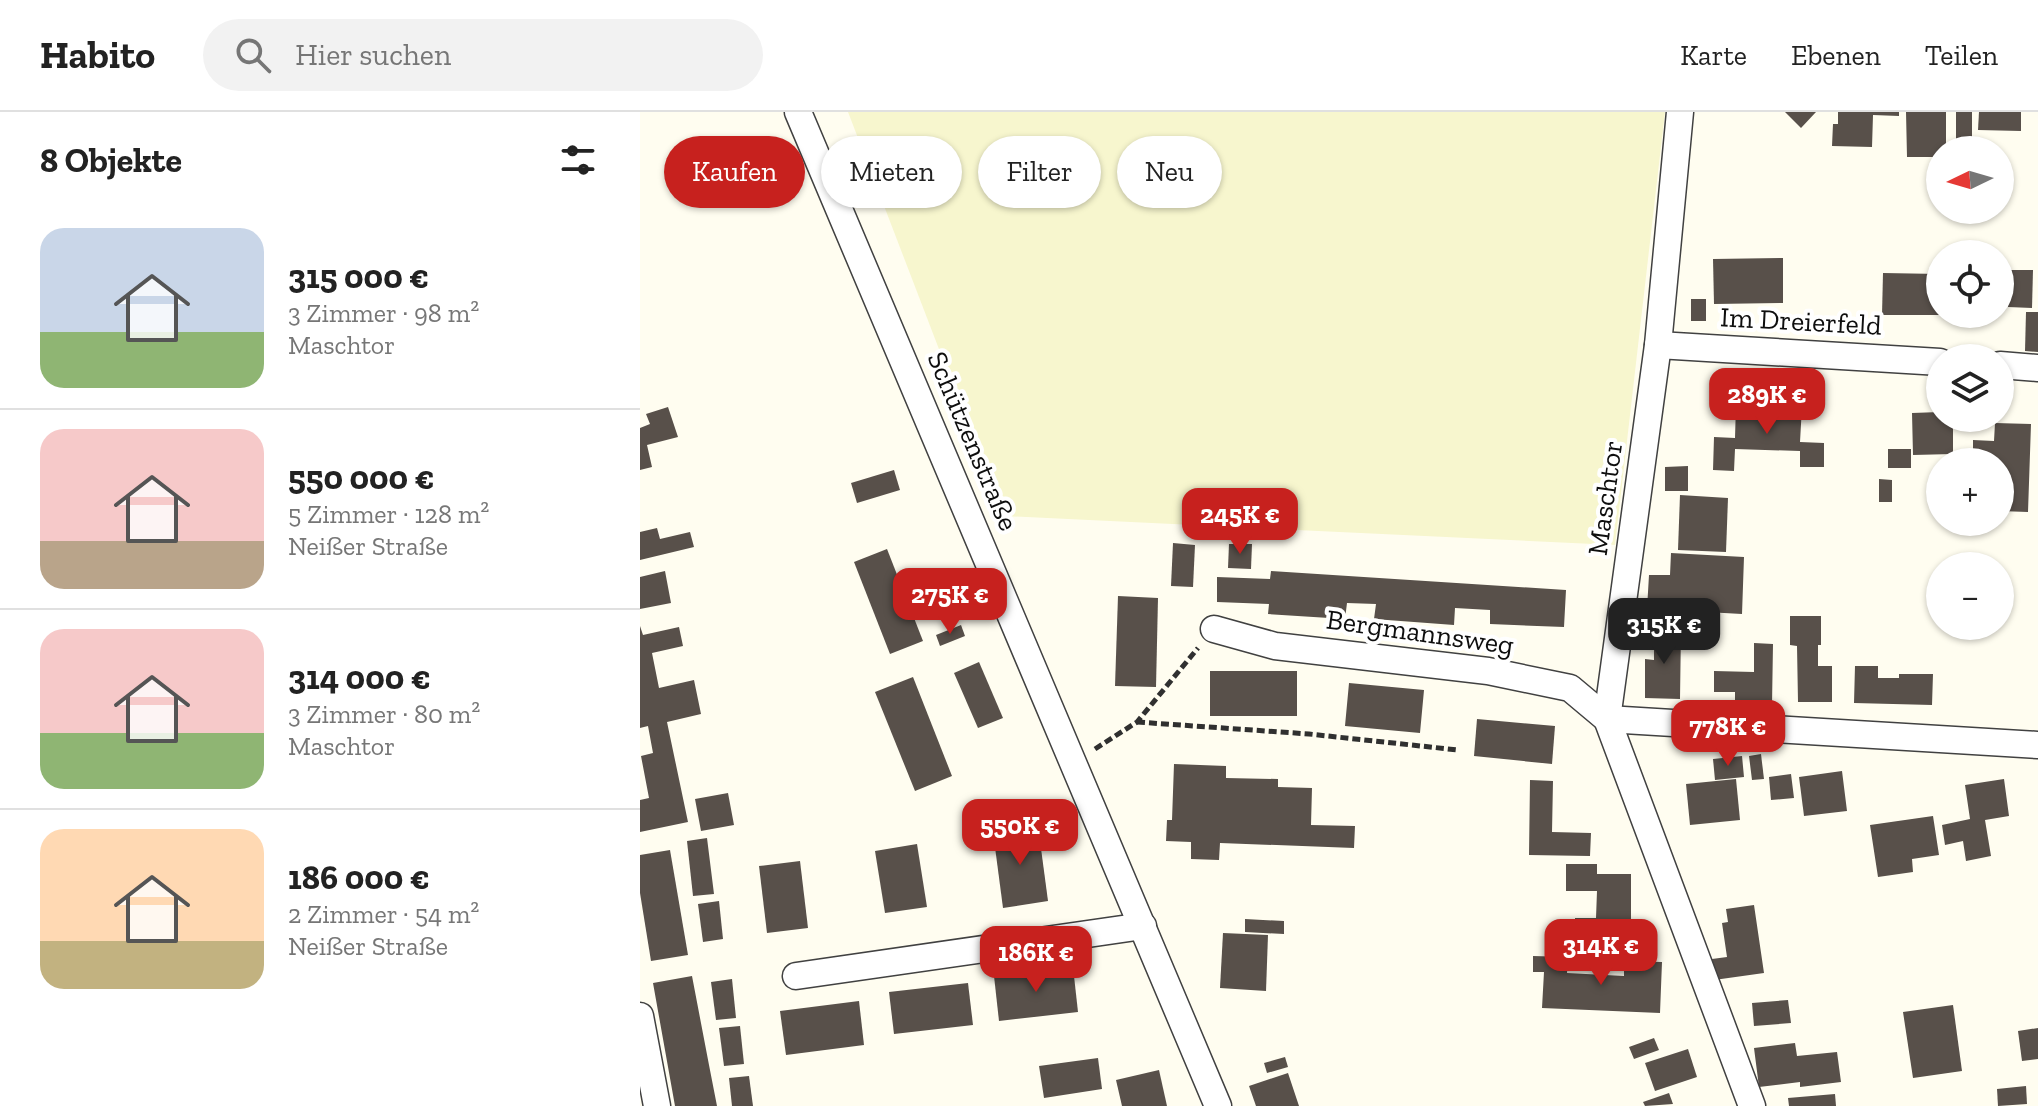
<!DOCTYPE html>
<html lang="de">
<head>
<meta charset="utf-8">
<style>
  :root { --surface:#fff; --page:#f2f2f2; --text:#222; --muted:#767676; --line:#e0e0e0; --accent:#c7211e }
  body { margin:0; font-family:"Zilla Slab",serif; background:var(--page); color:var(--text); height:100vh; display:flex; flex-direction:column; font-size:30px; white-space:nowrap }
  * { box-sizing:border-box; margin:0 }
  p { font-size:26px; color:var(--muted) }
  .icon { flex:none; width:44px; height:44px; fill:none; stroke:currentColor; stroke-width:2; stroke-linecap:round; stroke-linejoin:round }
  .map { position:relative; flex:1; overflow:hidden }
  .sheet { display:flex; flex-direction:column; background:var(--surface); width:640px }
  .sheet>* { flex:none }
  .guide { position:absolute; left:24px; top:24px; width:760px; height:72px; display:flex; gap:16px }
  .needle { width:52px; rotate:265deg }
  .fabs { position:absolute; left:1286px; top:24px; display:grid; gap:16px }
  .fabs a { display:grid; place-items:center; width:88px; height:88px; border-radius:50%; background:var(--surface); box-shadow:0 2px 6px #0004; font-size:40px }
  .price { position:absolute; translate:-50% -68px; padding:0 18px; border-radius:16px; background:var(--accent); color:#fff; font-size:26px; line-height:52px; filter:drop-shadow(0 2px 4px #0008) }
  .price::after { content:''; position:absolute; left:50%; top:48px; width:24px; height:18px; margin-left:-12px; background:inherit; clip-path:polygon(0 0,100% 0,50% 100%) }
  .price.current { background:#222; color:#fff }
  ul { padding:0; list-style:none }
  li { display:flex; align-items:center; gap:24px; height:200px; padding:0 40px }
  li+li { border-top:2px solid var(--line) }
  li span { display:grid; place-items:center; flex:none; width:224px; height:160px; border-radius:24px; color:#555 }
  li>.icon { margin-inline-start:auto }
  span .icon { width:96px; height:96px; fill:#fffc; stroke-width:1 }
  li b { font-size:34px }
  h2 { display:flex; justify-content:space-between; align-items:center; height:96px; padding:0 40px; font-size:34px }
  .tag { padding:0 28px; border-radius:36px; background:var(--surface); box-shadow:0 2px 6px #0004; font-size:28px; line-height:72px }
  .tag.current { background:var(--accent); color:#fff }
  header { display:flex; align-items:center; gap:48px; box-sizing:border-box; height:112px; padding:0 40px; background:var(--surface); border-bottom:2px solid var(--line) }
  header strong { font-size:38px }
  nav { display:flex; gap:44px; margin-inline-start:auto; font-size:28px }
  .search { width:560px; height:72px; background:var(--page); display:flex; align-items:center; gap:20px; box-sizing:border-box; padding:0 28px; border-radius:44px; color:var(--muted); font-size:30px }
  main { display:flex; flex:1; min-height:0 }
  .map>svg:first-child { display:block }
</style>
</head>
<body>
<header>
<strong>Habito</strong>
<div class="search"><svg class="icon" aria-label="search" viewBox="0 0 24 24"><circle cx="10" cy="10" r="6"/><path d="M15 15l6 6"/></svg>Hier suchen</div>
<nav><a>Karte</a><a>Ebenen</a><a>Teilen</a></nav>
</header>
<main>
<section class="sheet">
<h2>8 Objekte<svg class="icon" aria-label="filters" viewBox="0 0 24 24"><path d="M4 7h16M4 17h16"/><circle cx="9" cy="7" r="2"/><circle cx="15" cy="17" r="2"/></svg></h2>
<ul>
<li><span style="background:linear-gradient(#c9d6e8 65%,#8fb573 0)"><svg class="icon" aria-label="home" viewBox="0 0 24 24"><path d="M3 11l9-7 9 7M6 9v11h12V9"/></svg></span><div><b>315 000 €</b><p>3 Zimmer · 98 m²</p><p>Maschtor</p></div></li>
<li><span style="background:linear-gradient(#f6c9c9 70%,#b9a48a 0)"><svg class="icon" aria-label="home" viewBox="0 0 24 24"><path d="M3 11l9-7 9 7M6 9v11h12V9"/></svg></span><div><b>550 000 €</b><p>5 Zimmer · 128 m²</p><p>Neißer Straße</p></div></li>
<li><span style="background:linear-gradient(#f6c9c9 65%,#8fb573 0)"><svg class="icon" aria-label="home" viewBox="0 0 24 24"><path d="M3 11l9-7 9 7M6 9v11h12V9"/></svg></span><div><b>314 000 €</b><p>3 Zimmer · 80 m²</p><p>Maschtor</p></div></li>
<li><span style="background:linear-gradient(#ffd9b3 70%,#c2b280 0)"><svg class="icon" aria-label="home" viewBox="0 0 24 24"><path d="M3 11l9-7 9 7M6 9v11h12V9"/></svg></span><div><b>186 000 €</b><p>2 Zimmer · 54 m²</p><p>Neißer Straße</p></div></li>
</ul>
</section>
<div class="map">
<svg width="1398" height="994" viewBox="0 0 1398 994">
  <rect width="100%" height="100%" fill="#fffdf0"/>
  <path fill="#f7f6ce" d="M208,0H1025L975,433L363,404Z"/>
  <g fill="#58504a">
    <path d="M1145,0H1176L1161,16Z"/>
    <path d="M1198,0H1259V4L1233,3L1232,35L1192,34L1193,12H1198Z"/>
    <path d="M1266,0H1306V38H1300V45H1267Z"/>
    <rect x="1316" y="0" width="16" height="35"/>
    <path d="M1339,0H1381V19L1338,18Z"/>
    <path d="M1143,146V191L1074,192L1073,147Z"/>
    <path d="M1370,158H1393L1392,196L1368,195Z"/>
    <path d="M1243,161L1300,162V203H1242Z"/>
    <rect x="1051" y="187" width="15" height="22"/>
    <path d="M1386,200H1398V240L1385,239Z"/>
    <path d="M1096,292L1162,294L1160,330L1184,331V355H1160V339L1095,337L1094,359L1073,358L1074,325L1095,326Z"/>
    <path d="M28,295L38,325L7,333L12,355L0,358V316L10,312L6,302Z"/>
    <path d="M1300,300V306H1313V342L1273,343L1272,301Z"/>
    <path d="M1355,311L1391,312L1388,400L1360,399V350H1333V328L1354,329Z"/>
    <rect x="1248" y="337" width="23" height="19"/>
    <path d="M1048,354V379H1025V355Z"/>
    <path d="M254,358L260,378L217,391L211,371Z"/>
    <path d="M1239,367L1252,368V390H1239Z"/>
    <path d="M1040,383L1088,386L1086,440L1038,438Z"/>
    <path d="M17,416L20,427L50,420L54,435L0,448V420Z"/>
    <path d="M533,431L555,433L553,475L531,474Z"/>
    <path d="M589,432H612L611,457L588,456Z"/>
    <path d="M247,437L283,529L250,542L214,450Z"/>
    <path d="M1031,441L1104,445L1102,502L1066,500L1065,515L1019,513L1020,498L1007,497L1009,463H1030Z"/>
    <path d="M25,459L31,491L0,497V465Z"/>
    <path d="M631,459L926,478L924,515L850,512V498L815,496L814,513L734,507L736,492L707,491L705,507L628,502L629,492L577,490V465L630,467Z"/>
    <path d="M478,484L518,486L516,575L475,574Z"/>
    <path d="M1150,504H1181V533H1178V554H1192V590H1158L1157,534L1150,533Z"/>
    <path d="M321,513L325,524L300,534L296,523Z"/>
    <path d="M0,514L3,523L39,515L43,534L12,541L19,576L54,568L61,602L27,610L48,710L0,720V688L9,686L1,644L13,641L8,614L0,616Z"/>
    <path d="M1014,516H1041L1040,587L1005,586V547L1014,548Z"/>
    <path d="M1114,531L1133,532L1132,593L1095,592V580H1074V559L1114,560Z"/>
    <path d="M339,550L363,606L338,616L314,561Z"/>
    <path d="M1215,554H1238V566H1259V562H1293L1292,593L1214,591Z"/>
    <rect x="570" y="559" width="87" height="45"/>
    <path d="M273,565L312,664L275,679L235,580Z"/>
    <path d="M709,571L784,578L780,621L705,614Z"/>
    <path d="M837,607L915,614L912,652L834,644Z"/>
    <path d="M1121,642L1124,667L1112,668L1109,644Z"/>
    <path d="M1102,644L1104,665L1075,668L1073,647Z"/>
    <path d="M534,652L586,654V666L638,667V675L672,676L671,713L715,714L714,736L580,731L579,748L551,747V730L526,729L527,708H532Z"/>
    <path d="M1202,659L1207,699L1164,704L1159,665Z"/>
    <path d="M1151,662L1154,686L1131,688L1129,665Z"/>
    <path d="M1096,667L1100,708L1050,713L1046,672Z"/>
    <path d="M1364,667L1369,704L1345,708L1351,744L1326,749L1323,729L1305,733L1302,713L1330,707L1325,673Z"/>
    <path d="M890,668L913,669L912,720L951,721L950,744L889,743Z"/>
    <path d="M88,681L94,713L61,719L55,687Z"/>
    <path d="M1293,704L1299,743L1272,747L1273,760L1238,765L1230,713Z"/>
    <path d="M398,714L408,789L363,796L353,720Z"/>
    <path d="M67,726L74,782L53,784L47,729Z"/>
    <path d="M277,732L287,795L245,801L235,739Z"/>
    <path d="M30,738L48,843L11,849L0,781V743Z"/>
    <path d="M160,749L168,816L127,821L119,754Z"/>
    <path d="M926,752H957V762H991V816L958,815V827H935V806H956L957,779H926Z"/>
    <path d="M79,789L83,827L63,830L58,792Z"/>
    <path d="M1114,793L1124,861L1074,868L1072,847L1087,845L1082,811L1088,810L1086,797Z"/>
    <path d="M605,807L644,809V822L605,820Z"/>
    <path d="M583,821L628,823L626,879L580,876Z"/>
    <path d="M893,844L928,845L927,861L984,864V849L1022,850L1020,901L902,896L904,860H893Z"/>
    <path d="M433,855L438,900L359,909L354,864Z"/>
    <path d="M52,864L69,953L77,994H35L13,871Z"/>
    <path d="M92,867L96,906L76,908L71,870Z"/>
    <path d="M328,871L333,913L254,922L249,880Z"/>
    <path d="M1148,888L1151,911L1114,914L1112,891Z"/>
    <path d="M219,889L224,933L146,943L140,899Z"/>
    <path d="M1313,893L1322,959L1273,966L1263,900Z"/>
    <path d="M100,914L104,952L84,954L79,916Z"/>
    <path d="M1398,916V947L1382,949L1378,919Z"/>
    <path d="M1014,926L1019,938L994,947L989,935Z"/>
    <path d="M1155,931L1157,944L1197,940L1201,970L1160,975V970L1119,975L1114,936Z"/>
    <path d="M1048,937L1057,965L1015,979L1005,951Z"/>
    <path d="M645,945L648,955L627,961L624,951Z"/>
    <path d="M458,946L462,977L404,986L399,954Z"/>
    <path d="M519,958L527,994H482L476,968Z"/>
    <path d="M648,961L659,994H616L609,974Z"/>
    <path d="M109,964L113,994H92L89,966Z"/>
    <path d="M1386,974L1387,992L1358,994L1357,977Z"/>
    <path d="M1029,981L1033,992L1005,994L1003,990Z"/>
    <path d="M1195,982L1196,994H1149L1148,986Z"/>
  </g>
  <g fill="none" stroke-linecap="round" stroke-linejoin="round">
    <defs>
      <g id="minor">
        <path d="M158,0L578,994"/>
        <path d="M1040,0L1018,233L967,607L1112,994"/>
        <path d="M1018,233L1300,250"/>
        <path d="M1360,253L1398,256"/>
        <path d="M574,517L635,534L848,559L930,576L967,607L1398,633"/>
        <path d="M156,864L503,814"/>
        <path d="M0,904L17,994"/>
      </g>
    </defs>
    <use href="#minor" stroke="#414141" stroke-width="29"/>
    <g stroke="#303030" stroke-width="5" stroke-dasharray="8 4" stroke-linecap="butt">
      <path d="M497,610L669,622L818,638"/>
      <path d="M455,637L497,610L558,536"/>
    </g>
    <use href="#minor" stroke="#fff" stroke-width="26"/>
  </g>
  <g text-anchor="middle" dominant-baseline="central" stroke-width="8" stroke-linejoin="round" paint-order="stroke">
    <g font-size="28" fill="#0e0e0e" stroke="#fff">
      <text transform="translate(1161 209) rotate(3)">Im Dreierfeld</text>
      <text transform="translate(333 329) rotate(67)">Schützenstraße</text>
      <text transform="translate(965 386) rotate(-82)">Maschtor</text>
      <text transform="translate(780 520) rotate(8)">Bergmannsweg</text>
    </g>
  </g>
</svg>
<div class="fabs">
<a><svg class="needle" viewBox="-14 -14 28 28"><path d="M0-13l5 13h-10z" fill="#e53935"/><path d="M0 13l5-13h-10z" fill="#767676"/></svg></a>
<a><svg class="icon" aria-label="locate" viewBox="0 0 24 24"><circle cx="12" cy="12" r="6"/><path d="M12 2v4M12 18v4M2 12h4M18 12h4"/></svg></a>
<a><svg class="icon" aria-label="layers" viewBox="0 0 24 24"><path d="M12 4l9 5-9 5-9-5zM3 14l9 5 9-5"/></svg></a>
<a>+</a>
<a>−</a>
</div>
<b class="price" style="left:1127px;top:324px">289K €</b>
<b class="price" style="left:600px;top:444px">245K €</b>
<b class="price" style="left:310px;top:524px">275K €</b>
<b class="price current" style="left:1024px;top:554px">315K €</b>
<b class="price" style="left:1088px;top:656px">778K €</b>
<b class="price" style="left:380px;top:755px">550K €</b>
<b class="price" style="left:961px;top:875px">314K €</b>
<b class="price" style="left:396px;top:882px">186K €</b>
<div class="guide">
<a class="tag current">Kaufen</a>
<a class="tag">Mieten</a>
<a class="tag">Filter</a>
<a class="tag">Neu</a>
</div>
</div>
</main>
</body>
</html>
